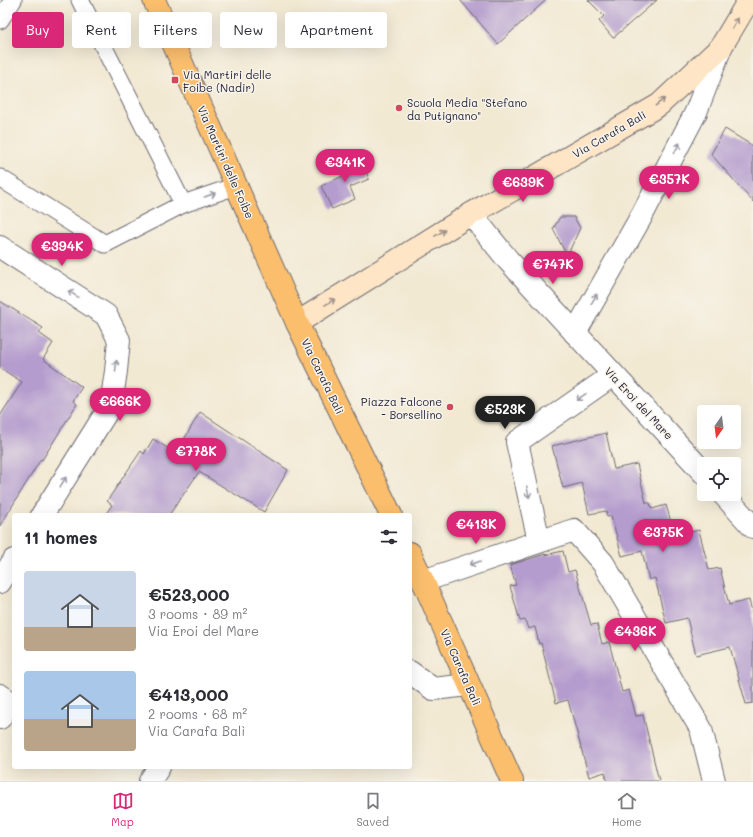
<!DOCTYPE html>
<html lang="en">
<head>
<meta charset="utf-8">
<style>
  :root { --surface:#fff; --page:#f2f2f3; --text:#2b2b33; --muted:#7c7c81; --line:#e1e1e2; --accent:#db2777 }
  body { margin:0; font-family:Mali,sans-serif; background:var(--page); color:var(--text); height:100vh; display:flex; flex-direction:column; font-size:15px; white-space:nowrap }
  * { box-sizing:border-box; margin:0 }
  p { font-size:13px; color:var(--muted) }
  .icon { flex:none; width:22px; height:22px; fill:none; stroke:currentColor; stroke-width:2; stroke-linecap:round; stroke-linejoin:round }
  .map { position:relative; flex:1; overflow:hidden }
  .side { position:absolute; left:12px; top:513px; width:400px; height:256px; display:flex; flex-direction:column; background:var(--surface); border-radius:4px; box-shadow:0 4px 16px #0002 }
  .side>* { flex:none }
  .guide { position:absolute; left:12px; top:12px; width:400px; height:36px; display:flex; gap:8px }
  .needle { width:26px; rotate:194deg }
  .buttons { position:absolute; left:697px; top:405px; display:grid; gap:8px }
  .buttons a { display:grid; place-items:center; width:44px; height:44px; border-radius:4px; background:var(--surface); box-shadow:0 4px 16px #0002; font-size:20px }
  .price { position:absolute; translate:-50% -34px; padding:0 9px; border-radius:14px; background:var(--accent); color:#fff; font-size:13px; line-height:26px; filter:drop-shadow(0 1px 2px #0008) }
  .price::after { content:''; position:absolute; left:50%; top:24px; width:12px; height:9px; margin-left:-6px; background:inherit; clip-path:polygon(0 0,100% 0,50% 100%) }
  .price.on { background:#222; color:#fff }
  ul { padding:0; list-style:none }
  li { display:flex; align-items:center; gap:12px; height:100px; padding:0 12px }
  li span { display:grid; place-items:center; flex:none; width:112px; height:80px; border-radius:4px; color:#555 }
  li>.icon { margin-inline-start:auto }
  span .icon { width:48px; height:48px; fill:#fffc; stroke-width:1 }
  li b { font-size:17px }
  h2 { display:flex; justify-content:space-between; align-items:center; height:48px; padding:0 12px; font-size:17px }
  .tag { padding:0 14px; border-radius:4px; background:var(--surface); box-shadow:0 4px 16px #0002; font-size:14px; line-height:36px }
  .tag.on { background:var(--accent); color:#fff }
  .tabs { display:flex; justify-content:space-around; align-items:center; height:56px; border-top:1px solid var(--line); background:var(--surface); font-size:11px; color:var(--muted) }
  .tabs a { display:grid; justify-items:center; gap:2px }
  .tabs .on { color:var(--accent) }
  .map>svg:first-child { display:block }
</style>
</head>
<body>
<div class="map">
<svg width="753" height="781" viewBox="0 0 753 781">
  <rect width="100%" height="100%" fill="#f7f3e8"/>
  <filter id="ink" filterUnits="userSpaceOnUse"><feTurbulence type="fractalNoise" baseFrequency=".025" numOctaves="2"/><feDisplacementMap in="SourceGraphic" scale="8" xChannelSelector="R" yChannelSelector="G"/><feConvolveMatrix kernelMatrix="1 2 1 2 8 2 1 2 1" color-interpolation-filters="sRGB"/></filter>
  <filter id="wash" filterUnits="userSpaceOnUse"><feTurbulence type="fractalNoise" baseFrequency=".012" numOctaves="4" result="noise"/><feDisplacementMap in="SourceGraphic" scale="16" xChannelSelector="R" yChannelSelector="G"/><feGaussianBlur stdDeviation="0.9" result="paint"/><feColorMatrix in="noise" values="0 0 0 0 0 0 0 0 0 0 0 0 0 0 0 0 0 1.4 0 .05"/><feComposite in="paint" operator="in"/></filter>
  <g filter="url(#wash)">
    <rect width="100%" height="100%" fill="#f2e9d3"/>
    <g id="blocks">
      <g fill="#b49cce">
        <path d="M460,0H546L498,44Z"/>
        <path d="M588,0H657L613,38L599,21L604,16Z"/>
        <path d="M725,129L753,146V202L711,154Z"/>
        <path d="M360,157L369,179L350,187L355,199L332,209L321,186L343,176L338,166Z"/>
        <path d="M560,217H574L580,228L567,256L553,229Z"/>
        <path d="M0,301L43,328L39,333L53,343L43,359L82,387L73,401L77,404L42,460L41,459L0,526V416L22,382L0,368Z"/>
        <path d="M200,412L288,470L264,512L199,472L169,515H105L112,505L107,501L141,451L144,454L153,439L176,453Z"/>
        <path d="M606,433L614,469L637,464L646,503H650L652,509L666,505L675,536L699,530L709,570L720,568L729,605L749,600L753,615V703L746,704L730,647L696,655L687,618L666,623L655,578L649,580L642,551L622,556L611,516L607,517L606,511L589,514L582,483L563,488L552,446Z"/>
        <path d="M563,551L568,572L575,570L591,625L597,624L602,644L609,642L622,692L629,690L636,716L643,715L659,781H607L605,772L589,777L568,700L556,703L541,643L539,644L535,627L528,629L525,620L520,621L510,586L516,585L510,565L545,554V555Z"/>
      </g>
    </g>
  </g>
  <g filter="url(#ink)">
    <use href="#blocks" fill-opacity="0" stroke="#6b6870" stroke-width="1"/>
    <g fill="none" stroke-linecap="round" stroke-linejoin="round">
      <defs>
        <g id="service">
          <path d="M0,20L13,0"/>
          <path d="M0,178L105,244L183,204L80,0"/>
          <path d="M183,204L236,186"/>
        </g>
        <g id="minor">
          <path d="M471,214L508,260L704,473"/>
          <path d="M0,247L106,315L119,340L116,371L111,405L42,515"/>
          <path d="M575,333L641,217L696,112L721,47"/>
          <path d="M723,494L753,527"/>
          <path d="M539,541L517,442L613,375"/>
          <path d="M423,581L574,530L603,563L701,729L714,781"/>
          <path d="M0,582L14,560"/>
          <path d="M410,672L433,689L468,685"/>
          <path d="M0,695L10,702L0,718"/>
          <path d="M150,781L159,767"/>
        </g>
        <path id="secondary" d="M297,323L471,214L659,105L721,47L749,0"/>
        <g id="primary">
          <path d="M154,0L297,323L391,515"/>
          <path d="M410,553L423,581L512,781"/>
        </g>
      </defs>
      <use href="#service" stroke="#6b6870" stroke-width="19"/>
      <use href="#minor" stroke="#6b6870" stroke-width="24"/>
      <use href="#secondary" stroke="#6b6870" stroke-width="24"/>
      <use href="#primary" stroke="#6b6870" stroke-width="24"/>
      <use href="#service" stroke="#fff" stroke-width="17"/>
      <use href="#minor" stroke="#fff" stroke-width="22"/>
      <use href="#secondary" stroke="#fde5c5" stroke-width="22"/>
      <use href="#primary" stroke="#fabe6d" stroke-width="22"/>
    </g>
    <defs><path id="oneway-shaft" d="M-6 0H5M1.5-3L5.5 0L1.5 3" fill="none" stroke-width="1.6" stroke-linecap="round" stroke-linejoin="round"/></defs>
    <g stroke="#9a8d87">
      <use href="#oneway-shaft" transform="translate(735 23) rotate(-59)"/>
      <use href="#oneway-shaft" transform="translate(660 102) rotate(-39)"/>
      <use href="#oneway-shaft" transform="translate(440 233) rotate(-32)"/>
      <use href="#oneway-shaft" transform="translate(330 302) rotate(-32)"/>
    </g>
    <g stroke="#9c9ca7">
      <use href="#oneway-shaft" transform="translate(677 148) rotate(-62)"/>
      <use href="#oneway-shaft" transform="translate(210 195) rotate(-19)"/>
      <use href="#oneway-shaft" transform="translate(73 294) rotate(-148)"/>
      <use href="#oneway-shaft" transform="translate(594 299) rotate(-60)"/>
      <use href="#oneway-shaft" transform="translate(116 366) rotate(-85)"/>
      <use href="#oneway-shaft" transform="translate(581 397) rotate(145)"/>
      <use href="#oneway-shaft" transform="translate(63 482) rotate(-58)"/>
      <use href="#oneway-shaft" transform="translate(528 492) rotate(77)"/>
      <use href="#oneway-shaft" transform="translate(475 563) rotate(161)"/>
    </g>
  </g>
  <g fill="#d1495b" stroke="#f7f3e8" stroke-width="1.5">
    <rect x="171" y="76" width="8" height="8" rx="2"/>
    <circle cx="399" cy="108" r="4"/>
    <circle cx="450" cy="407" r="4"/>
  </g>
  <g text-anchor="middle" dominant-baseline="central" stroke-width="3" stroke-linejoin="round" paint-order="stroke">
    <g font-size="11" fill="#22223b" stroke="#f7f3e8" text-anchor="start">
      <text x="183" y="74">Via Martiri delle<tspan x="183" dy="13">Foibe (Nadir)</tspan></text>
      <text x="407" y="102">Scuola Media "Stefano<tspan x="407" dy="13">da Putignano"</tspan></text>
      <text x="442" y="401" text-anchor="end">Piazza Falcone<tspan x="442" dy="13">- Borsellino</tspan></text>
    </g>
    <g font-size="11" fill="#22223b" stroke="#f7f3e8">
      <text transform="translate(609 134) rotate(-30)">Via Carafa Bali</text>
      <text transform="translate(226 162) rotate(66)">Via Martiri delle Foibe</text>
      <text transform="translate(323 376) rotate(64)">Via Carafa Balì</text>
      <text transform="translate(639 403) rotate(47)">Via Eroi del Mare</text>
      <text transform="translate(461 667) rotate(66)">Via Carafa Balì</text>
    </g>
  </g>
</svg>
<div class="buttons">
<a><svg class="needle" viewBox="-14 -14 28 28"><path d="M0-13l5 13h-10z" fill="#e53935"/><path d="M0 13l5-13h-10z" fill="#7c7c81"/></svg></a>
<a><svg class="icon" aria-label="locate" viewBox="0 0 24 24"><circle cx="12" cy="12" r="6"/><path d="M12 2v4M12 18v4M2 12h4M18 12h4"/></svg></a>
</div>
<b class="price" style="left:345px;top:183px">€341K</b>
<b class="price" style="left:669px;top:200px">€357K</b>
<b class="price" style="left:523px;top:203px">€639K</b>
<b class="price" style="left:62px;top:267px">€394K</b>
<b class="price" style="left:553px;top:285px">€747K</b>
<b class="price" style="left:120px;top:422px">€666K</b>
<b class="price on" style="left:505px;top:430px">€523K</b>
<b class="price" style="left:196px;top:472px">€778K</b>
<b class="price" style="left:476px;top:545px">€413K</b>
<b class="price" style="left:663px;top:553px">€375K</b>
<b class="price" style="left:635px;top:652px">€436K</b>
<div class="guide">
<a class="tag on">Buy</a>
<a class="tag">Rent</a>
<a class="tag">Filters</a>
<a class="tag">New</a>
<a class="tag">Apartment</a>
</div>
<section class="side">
<h2>11 homes<svg class="icon" aria-label="filters" viewBox="0 0 24 24"><path d="M4 7h16M4 17h16"/><circle cx="9" cy="7" r="2"/><circle cx="15" cy="17" r="2"/></svg></h2>
<ul>
<li><span style="background:linear-gradient(#c9d6e8 70%,#b9a48a 0)"><svg class="icon" aria-label="home" viewBox="0 0 24 24"><path d="M3 11l9-7 9 7M6 9v11h12V9"/></svg></span><div><b>€523,000</b><p>3 rooms · 89 m²</p><p>Via Eroi del Mare</p></div></li>
<li><span style="background:linear-gradient(#a9c7e8 60%,#b9a48a 0)"><svg class="icon" aria-label="home" viewBox="0 0 24 24"><path d="M3 11l9-7 9 7M6 9v11h12V9"/></svg></span><div><b>€413,000</b><p>2 rooms · 68 m²</p><p>Via Carafa Balì</p></div></li>
</ul>
</section>
</div>
<nav class="tabs">
<a class="on"><svg class="icon" aria-label="map" viewBox="0 0 24 24"><path d="M3 6l6-2 6 2 6-2v14l-6 2-6-2-6 2zM9 4v14M15 6v14"/></svg>Map</a>
<a><svg class="icon" aria-label="saved" viewBox="0 0 24 24"><path d="M7 4h10v16l-5-4-5 4z"/></svg>Saved</a>
<a><svg class="icon" aria-label="home" viewBox="0 0 24 24"><path d="M3 11l9-7 9 7M6 9v11h12V9"/></svg>Home</a>
</nav>
</body>
</html>
